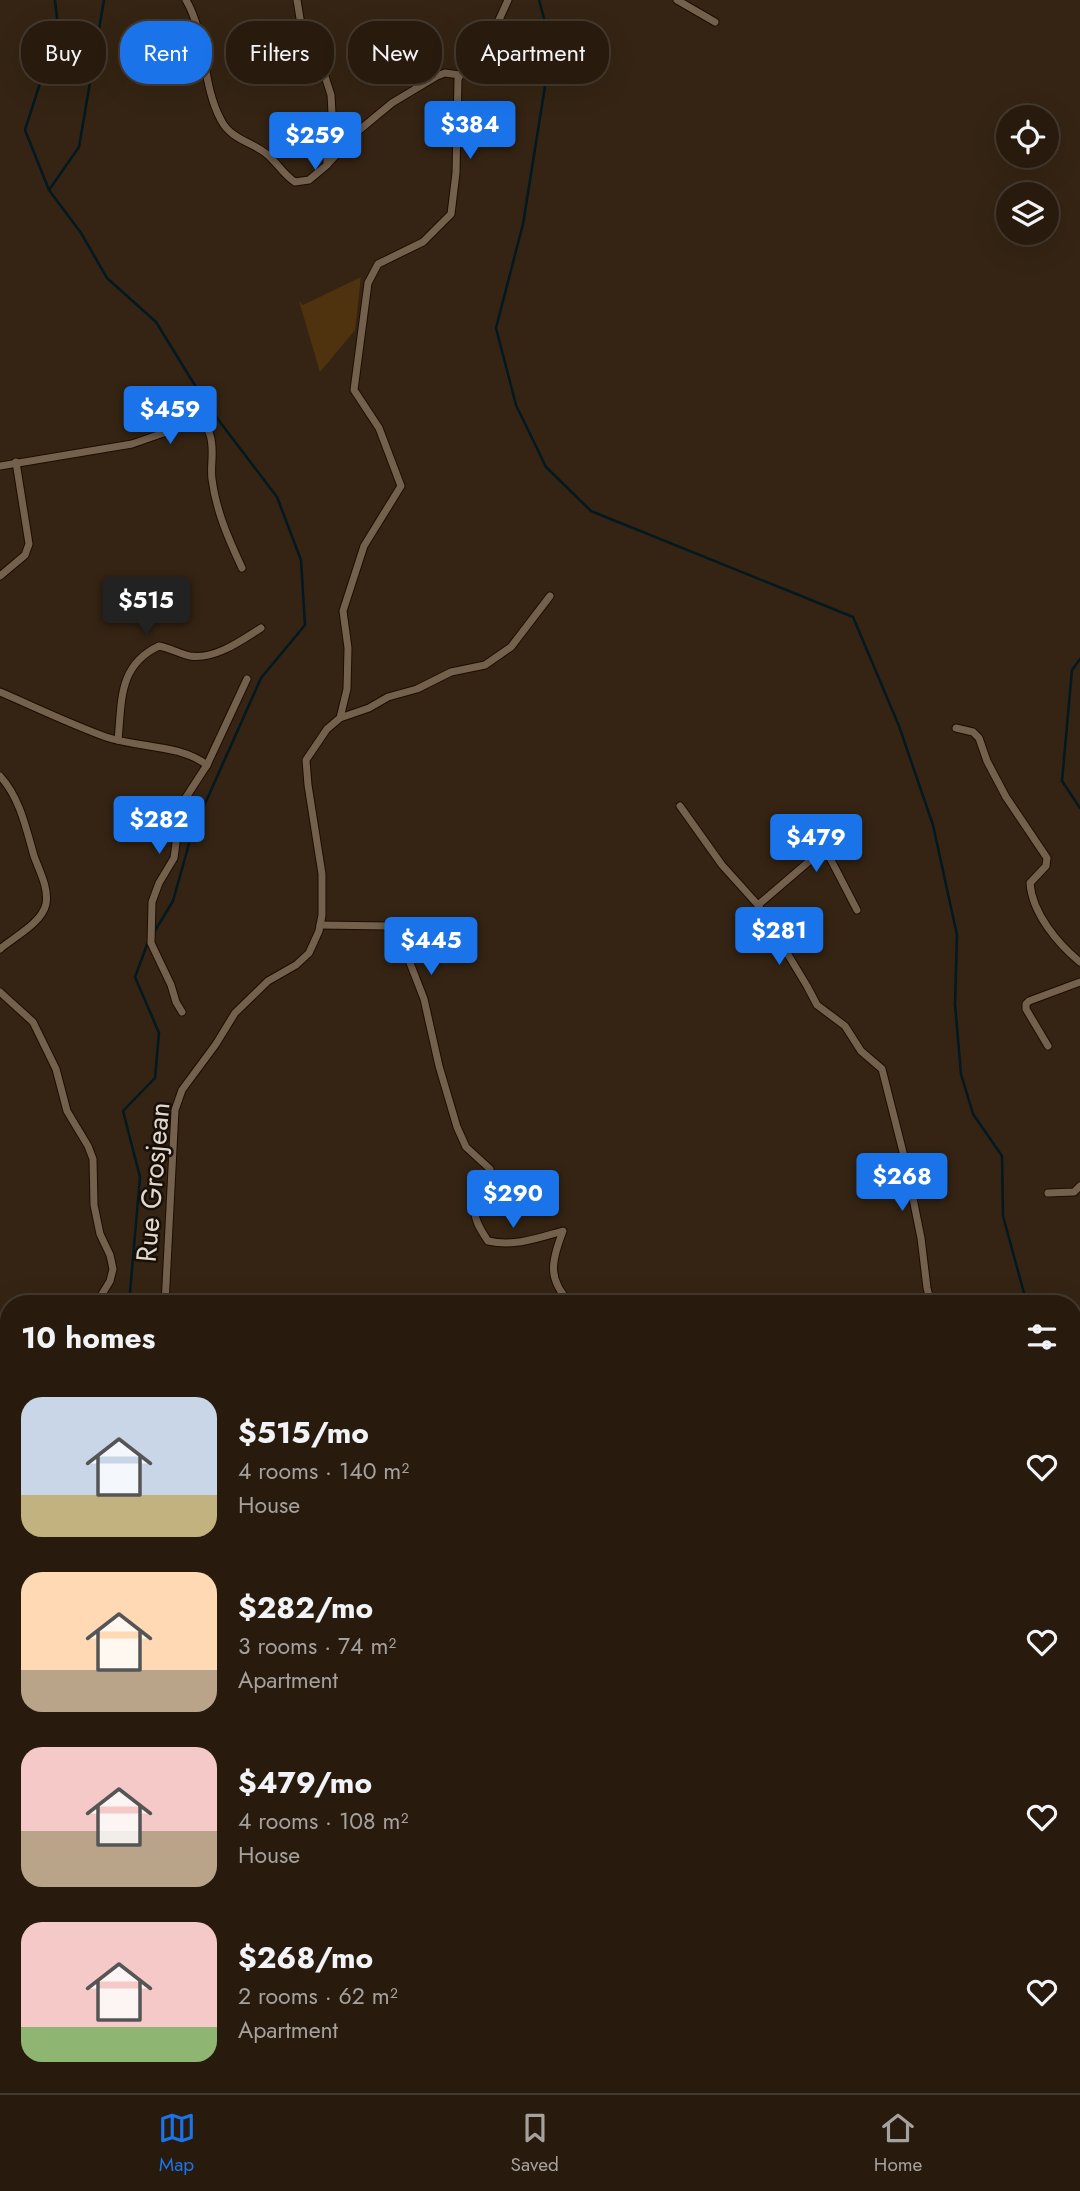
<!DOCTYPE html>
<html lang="en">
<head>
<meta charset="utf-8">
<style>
  :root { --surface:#281b0e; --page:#34281c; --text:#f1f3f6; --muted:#a5a19e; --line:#44392e; --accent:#1a73e8 }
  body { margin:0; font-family:Jost,sans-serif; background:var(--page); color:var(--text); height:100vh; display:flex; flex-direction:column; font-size:26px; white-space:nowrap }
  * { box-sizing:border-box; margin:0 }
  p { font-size:23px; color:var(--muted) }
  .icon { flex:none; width:38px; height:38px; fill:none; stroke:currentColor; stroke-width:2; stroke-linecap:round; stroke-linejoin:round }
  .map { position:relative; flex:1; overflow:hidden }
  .panel { position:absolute; left:0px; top:1295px; width:1082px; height:798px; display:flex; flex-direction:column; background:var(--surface); border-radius:28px 28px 0 0; box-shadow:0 7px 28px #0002,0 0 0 2px var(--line) }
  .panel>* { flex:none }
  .guide { position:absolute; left:21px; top:21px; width:700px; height:63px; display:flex; gap:14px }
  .tools { position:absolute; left:996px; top:105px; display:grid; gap:14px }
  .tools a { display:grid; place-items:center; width:63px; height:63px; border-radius:50%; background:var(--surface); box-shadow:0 7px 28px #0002,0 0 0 2px var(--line); font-size:35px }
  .price { position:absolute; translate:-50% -60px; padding:0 16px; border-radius:7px; background:var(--accent); color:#fff; font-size:23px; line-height:46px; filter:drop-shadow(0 2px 4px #0008) }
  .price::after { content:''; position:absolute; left:50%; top:42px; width:21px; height:16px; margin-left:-10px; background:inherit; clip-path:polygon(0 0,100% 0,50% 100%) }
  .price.active { background:#222; color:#fff }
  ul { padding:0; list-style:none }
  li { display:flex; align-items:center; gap:21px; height:175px; padding:0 21px }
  li span { display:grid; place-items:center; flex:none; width:196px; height:140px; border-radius:21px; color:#555 }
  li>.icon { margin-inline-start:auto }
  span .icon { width:84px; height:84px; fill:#fffc; stroke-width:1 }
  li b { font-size:30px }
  h2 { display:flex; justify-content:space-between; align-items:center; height:84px; padding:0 21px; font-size:30px }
  .tag { padding:0 24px; border-radius:28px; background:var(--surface); box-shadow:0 7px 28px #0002,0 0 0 2px var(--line); font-size:24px; line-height:63px }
  .tag.active { background:var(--accent); color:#fff }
  .dock { display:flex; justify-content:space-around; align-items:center; height:98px; border-top:2px solid var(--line); background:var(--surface); font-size:19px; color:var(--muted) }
  .dock a { display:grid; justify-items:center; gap:4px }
  .dock .active { color:var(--accent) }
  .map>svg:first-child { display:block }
</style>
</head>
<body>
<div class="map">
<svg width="1080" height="2093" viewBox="0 0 1080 2093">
  <rect width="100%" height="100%" fill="#352413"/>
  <path fill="#4f320e" d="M361,277L355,330L320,372L299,301L303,305Z"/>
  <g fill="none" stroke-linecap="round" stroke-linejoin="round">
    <g stroke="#021921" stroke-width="2.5">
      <path d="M55,0L58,27L25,130L49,190L81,233L107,278L156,322L207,405L277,497L301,560L305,625L261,678L192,833L173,901L153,934"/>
      <path d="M539,0L548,33L551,60"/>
      <path d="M546,80L523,224L496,328L516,405L546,467L591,511L853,617L899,726L933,825L957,935L955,1004L961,1074L973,1114L1002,1156L1003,1216L1027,1304"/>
      <path d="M49,190L79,147L104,0"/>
      <path d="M1080,659L1072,670L1062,781L1080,808"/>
      <path d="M129,1304L140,1177L123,1111L155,1078L159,1033L135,977L148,942"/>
      <path d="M1073,1458L1080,1460L1073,1479"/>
      <path d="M1073,1485L1080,1506"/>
      <path d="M0,1561L9,1542"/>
    </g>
    <defs>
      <g id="street">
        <path d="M186,0C207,36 201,83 221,120C231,140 253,142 268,155C278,164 284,175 295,182L309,180L327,165"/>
        <path d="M297,0L303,37L323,70L331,95L332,113L327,132V165L357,132L392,103L437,76L445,73L460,75"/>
        <path d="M677,0L715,22"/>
        <path d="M0,466L132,444L195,422C203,425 208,426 210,435C215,450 210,465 212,479C216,511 229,540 242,568"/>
        <path d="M0,576L25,555L29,544L16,462"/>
        <path d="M0,692C35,707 70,724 106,737C138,748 179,744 207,765L181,805L174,858L159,883L152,902L151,943L171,985L176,1002L182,1012"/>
        <path d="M340,718L369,708L388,697L417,689L451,672L485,665L511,647L550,596"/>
        <path d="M956,728L973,732L979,738L987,761L1006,797L1047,858L1046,866L1030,883C1032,913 1058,944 1080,962"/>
        <path d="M118,740C122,701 118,665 159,646C170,648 180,654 190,656C215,660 242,640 261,628"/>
        <path d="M207,765L247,679"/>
        <path d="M0,776C20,798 26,828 34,856C39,870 49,888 46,904C42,923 14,937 0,949"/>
        <path d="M680,806L722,865L758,905L807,986L817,1005L845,1026L861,1051L882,1069L906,1164L921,1238L927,1288L931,1304"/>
        <path d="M820,853L826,854L830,858L857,910"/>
        <path d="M758,905L855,822"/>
        <path d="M320,925L388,926L394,927L398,932L424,999L439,1066L457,1127L466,1147L490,1169L492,1183C473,1210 468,1211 488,1241C515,1247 538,1238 563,1231C551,1262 547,1279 571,1304"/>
        <path d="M0,992L33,1022L56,1069L67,1111L88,1146L93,1159L94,1205L100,1234L110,1255L113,1269L110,1281L96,1304"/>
        <path d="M1048,1046L1026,1009V1004L1029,1001L1080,982"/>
        <path d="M1048,1193L1074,1192L1080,1186"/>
        <path d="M165,1304L175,1110L182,1090L216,1044L235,1013L268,981L296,965L309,953L319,931L322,915V874L308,785L306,760L327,729L340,718L347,689L348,648L343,611L364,546L401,486L379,428L354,390L368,283L378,264L423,242L451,214L456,173L458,79L482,40L498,22L508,0"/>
        <path d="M874,1304L883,1298L893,1304"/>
        <path d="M0,1414L9,1416"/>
        <path d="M0,1482L9,1464"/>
        <path d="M0,1724L9,1727"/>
        <path d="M1073,1737L1080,1726"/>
        <path d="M1073,1765L1080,1775"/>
        <path d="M0,1804L9,1806"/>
        <path d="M0,1864L9,1870"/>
        <path d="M0,1951L9,1953"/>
        <path d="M1073,1961L1080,1963"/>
        <path d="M0,2001L9,2003"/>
        <path d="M323,2084L326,2093"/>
        <path d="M390,2084L392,2093"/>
        <path d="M459,2084L462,2093"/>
        <path d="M535,2084L538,2093"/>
        <path d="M934,2084L949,2093"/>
        <path d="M43,2093L47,2084"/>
        <path d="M193,2093V2084"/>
        <path d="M616,2093L620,2084"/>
      </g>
      <path id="secondary" d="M1066,2093L1080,2076"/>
    </defs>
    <use href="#street" stroke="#1c0d00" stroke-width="9"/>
    <use href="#secondary" stroke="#1c0d00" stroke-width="11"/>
    <use href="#street" stroke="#73604d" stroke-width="7"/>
    <use href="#secondary" stroke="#647c7b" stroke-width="10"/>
  </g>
  <g text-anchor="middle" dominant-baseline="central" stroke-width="5" stroke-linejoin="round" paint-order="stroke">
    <g font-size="28" fill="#e3d8cd" stroke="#170f08">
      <text transform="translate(153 1182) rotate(-85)">Rue Grosjean</text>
    </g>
  </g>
</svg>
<div class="tools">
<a><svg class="icon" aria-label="locate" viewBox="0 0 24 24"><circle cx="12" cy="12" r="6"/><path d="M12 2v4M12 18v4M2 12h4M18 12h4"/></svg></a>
<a><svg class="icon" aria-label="layers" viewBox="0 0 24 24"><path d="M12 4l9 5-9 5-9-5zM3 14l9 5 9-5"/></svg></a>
</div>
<b class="price" style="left:470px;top:161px">$384</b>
<b class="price" style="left:315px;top:172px">$259</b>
<b class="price" style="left:170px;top:446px">$459</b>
<b class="price active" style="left:146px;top:637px">$515</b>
<b class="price" style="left:159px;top:856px">$282</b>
<b class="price" style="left:816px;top:874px">$479</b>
<b class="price" style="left:779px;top:967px">$281</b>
<b class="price" style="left:431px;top:977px">$445</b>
<b class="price" style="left:902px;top:1213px">$268</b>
<b class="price" style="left:513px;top:1230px">$290</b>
<div class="guide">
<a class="tag">Buy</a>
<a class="tag active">Rent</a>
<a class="tag">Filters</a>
<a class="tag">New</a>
<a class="tag">Apartment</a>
</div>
<section class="panel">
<h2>10 homes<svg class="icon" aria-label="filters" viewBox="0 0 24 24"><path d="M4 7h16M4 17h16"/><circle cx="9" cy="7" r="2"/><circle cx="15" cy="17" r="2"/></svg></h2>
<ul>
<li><span style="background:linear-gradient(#c9d6e8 70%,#c2b280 0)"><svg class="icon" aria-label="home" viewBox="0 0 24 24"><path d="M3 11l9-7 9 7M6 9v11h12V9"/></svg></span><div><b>$515/mo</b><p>4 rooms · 140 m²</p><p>House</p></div><svg class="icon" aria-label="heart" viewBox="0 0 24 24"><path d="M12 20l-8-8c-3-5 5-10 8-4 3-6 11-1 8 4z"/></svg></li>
<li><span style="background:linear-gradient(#ffd9b3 70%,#b9a48a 0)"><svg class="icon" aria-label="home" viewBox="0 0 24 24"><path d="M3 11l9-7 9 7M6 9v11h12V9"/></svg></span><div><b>$282/mo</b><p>3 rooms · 74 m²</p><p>Apartment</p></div><svg class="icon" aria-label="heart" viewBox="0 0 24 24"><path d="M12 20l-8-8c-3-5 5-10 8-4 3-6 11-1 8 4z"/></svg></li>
<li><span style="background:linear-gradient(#f6c9c9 60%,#b9a48a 0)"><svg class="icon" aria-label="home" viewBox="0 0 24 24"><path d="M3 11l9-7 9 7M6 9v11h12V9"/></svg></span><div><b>$479/mo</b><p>4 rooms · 108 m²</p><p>House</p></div><svg class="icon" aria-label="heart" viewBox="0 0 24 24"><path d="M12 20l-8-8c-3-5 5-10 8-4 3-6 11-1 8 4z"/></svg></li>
<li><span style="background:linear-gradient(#f6c9c9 75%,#8fb573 0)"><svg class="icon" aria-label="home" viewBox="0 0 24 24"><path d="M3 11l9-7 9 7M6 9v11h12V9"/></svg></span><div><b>$268/mo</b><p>2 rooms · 62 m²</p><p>Apartment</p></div><svg class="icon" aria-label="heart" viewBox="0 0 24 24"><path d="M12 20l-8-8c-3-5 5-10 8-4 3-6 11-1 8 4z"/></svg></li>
</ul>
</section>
</div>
<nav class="dock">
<a class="active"><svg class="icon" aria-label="map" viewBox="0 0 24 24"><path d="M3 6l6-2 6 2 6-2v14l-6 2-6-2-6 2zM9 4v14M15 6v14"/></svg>Map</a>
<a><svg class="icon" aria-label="saved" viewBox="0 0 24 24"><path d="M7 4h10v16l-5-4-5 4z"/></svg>Saved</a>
<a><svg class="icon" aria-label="home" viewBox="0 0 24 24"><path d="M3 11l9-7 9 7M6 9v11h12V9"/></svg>Home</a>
</nav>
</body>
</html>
